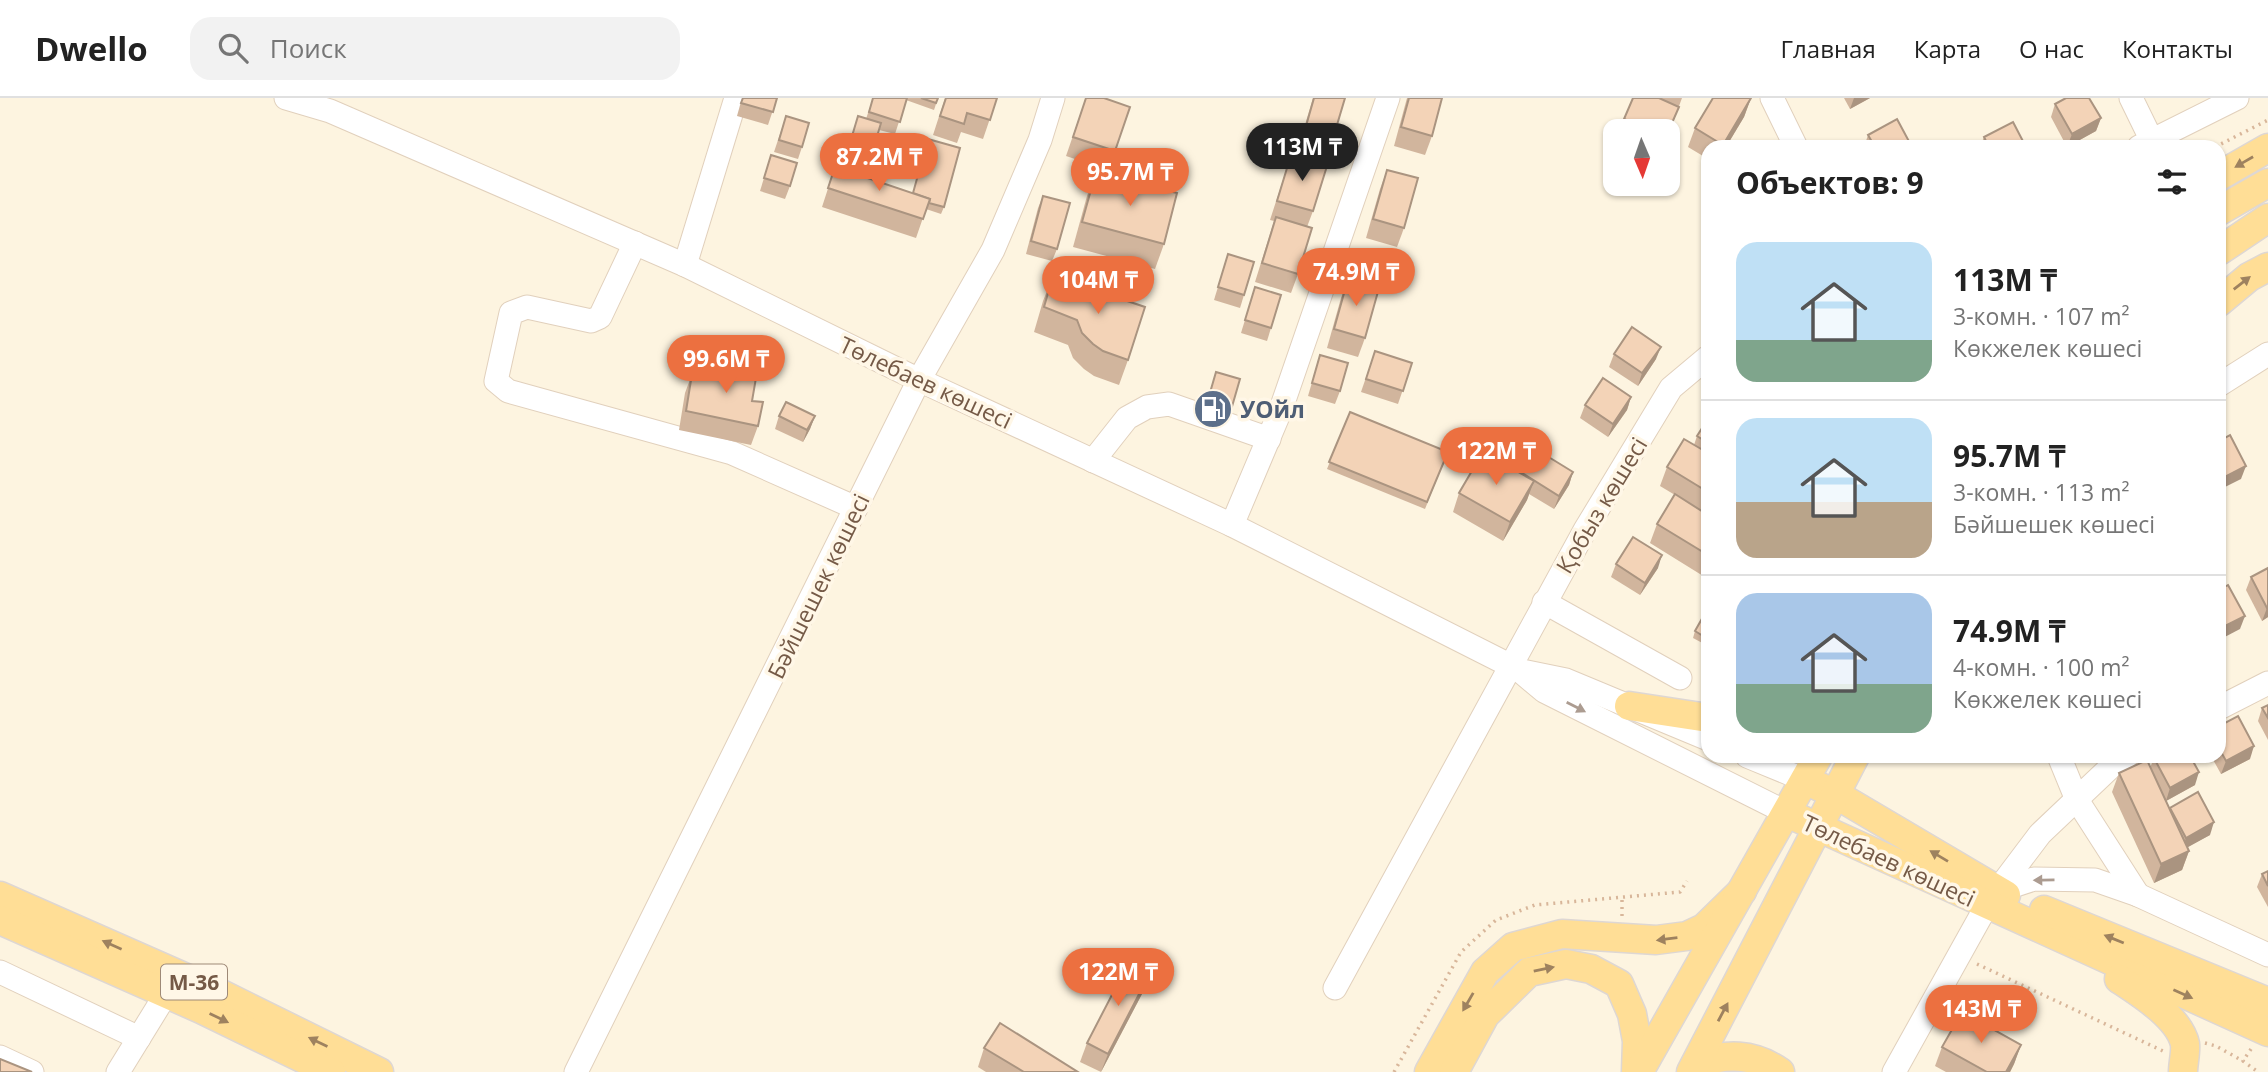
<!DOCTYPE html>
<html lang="ru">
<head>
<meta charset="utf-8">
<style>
  :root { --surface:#fff; --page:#f2f2f2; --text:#222; --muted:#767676; --line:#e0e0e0; --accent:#ec7040 }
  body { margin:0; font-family:"Open Sans",sans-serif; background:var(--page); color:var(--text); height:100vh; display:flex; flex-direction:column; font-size:26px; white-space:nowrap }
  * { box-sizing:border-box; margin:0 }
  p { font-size:23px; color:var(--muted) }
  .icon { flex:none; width:38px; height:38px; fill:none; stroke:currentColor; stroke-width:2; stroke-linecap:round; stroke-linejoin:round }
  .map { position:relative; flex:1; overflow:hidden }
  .panel { position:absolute; left:1701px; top:42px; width:525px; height:623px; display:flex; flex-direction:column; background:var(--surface); border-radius:21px; box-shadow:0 2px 5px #0004 }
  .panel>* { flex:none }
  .needle { width:46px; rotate:178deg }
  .buttons { position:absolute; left:1603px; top:21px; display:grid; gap:14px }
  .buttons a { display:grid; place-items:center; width:77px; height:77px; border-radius:14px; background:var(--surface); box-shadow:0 2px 5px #0004; font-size:35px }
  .price { position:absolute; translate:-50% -60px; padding:0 16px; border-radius:24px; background:var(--accent); color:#fff; font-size:23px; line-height:46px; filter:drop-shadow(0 2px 4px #0008) }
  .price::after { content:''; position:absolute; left:50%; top:42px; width:21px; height:16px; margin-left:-10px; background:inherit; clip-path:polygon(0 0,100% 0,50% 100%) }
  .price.active { background:#222; color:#fff }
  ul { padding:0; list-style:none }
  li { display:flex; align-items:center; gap:21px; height:175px; padding:0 35px }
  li+li { border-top:2px solid var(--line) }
  li span { display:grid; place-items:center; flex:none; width:196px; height:140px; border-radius:21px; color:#555 }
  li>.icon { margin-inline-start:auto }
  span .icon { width:84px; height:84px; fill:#fffc; stroke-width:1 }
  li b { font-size:30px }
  h2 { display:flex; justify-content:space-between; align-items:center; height:84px; padding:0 35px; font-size:30px }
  header { display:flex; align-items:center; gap:42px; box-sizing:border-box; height:98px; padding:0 35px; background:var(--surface); border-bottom:2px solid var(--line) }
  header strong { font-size:33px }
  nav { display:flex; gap:38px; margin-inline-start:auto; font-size:24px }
  .search { width:490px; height:63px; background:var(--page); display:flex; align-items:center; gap:18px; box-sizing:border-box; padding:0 24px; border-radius:21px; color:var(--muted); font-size:26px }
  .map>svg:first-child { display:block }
</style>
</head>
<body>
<header>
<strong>Dwello</strong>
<div class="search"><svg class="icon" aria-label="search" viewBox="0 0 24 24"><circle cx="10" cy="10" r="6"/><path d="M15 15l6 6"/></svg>Поиск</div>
<nav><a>Главная</a><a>Карта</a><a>О нас</a><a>Контакты</a></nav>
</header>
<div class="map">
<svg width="2268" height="974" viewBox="0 0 2268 974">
  <rect width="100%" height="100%" fill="#fdf4e0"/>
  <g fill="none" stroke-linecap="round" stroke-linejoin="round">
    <defs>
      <g id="minor">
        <path d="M286,0L330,13L685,167L919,282L1232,427L1519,572L1544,593L1787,715"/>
        <path d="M1772,0L1796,49"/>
        <path d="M2131,0L2152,43"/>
        <path d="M2139,49L2237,0"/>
        <path d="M635,145L600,219L591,223L527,209L511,215L496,283L508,293L732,355L856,410"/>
        <path d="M685,167L736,0"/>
        <path d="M2219,287L2268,256"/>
        <path d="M1093,363L1127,320L1147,309L1169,306L1269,341"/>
        <path d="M1232,427L1281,311L1388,0"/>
        <path d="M1544,504L1680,580"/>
        <path d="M1522,573L1566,582L1708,641"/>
        <path d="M2219,610L2268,585"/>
        <path d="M1747,658L1805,682"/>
        <path d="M2059,658L2077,702L2138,797"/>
        <path d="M1997,793L2034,781L2095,782L2138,797L2268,857"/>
        <path d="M1997,793L2040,736L2116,664L2127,658"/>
        <path d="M0,874L139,940"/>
        <path d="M1335,890L1585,432L1671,290L1708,259"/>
        <path d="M0,959L32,974"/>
        <path d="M118,974L166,896"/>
        <path d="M576,974L919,282L993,152L1040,42L1053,0"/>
        <path d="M1894,974L1987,807"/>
      </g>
      <g id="major">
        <path d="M2219,78L2268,50"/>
        <path d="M2219,113L2268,85"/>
        <path d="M2219,153L2268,120"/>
        <path d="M2219,204L2249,179L2268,169"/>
        <path d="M1629,608L1708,620"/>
        <path d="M1805,682L1835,696L2006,797"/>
        <path d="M1787,715L2268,934"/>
        <path d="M0,798L211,891L379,974"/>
        <path d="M2044,812L2268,904"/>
        <path d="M0,822L201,911L331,974"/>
        <path d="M2119,881C2140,895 2179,919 2185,946C2186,954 2183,966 2183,974"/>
        <path d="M1696,966C1726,955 1753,955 1780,974"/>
        <path d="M1429,974L1485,874L1513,849L1562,836L1656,842L1687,838L1704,830L1742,793"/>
        <path d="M1454,974L1485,917L1529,874L1566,866L1591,871L1619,886L1632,916L1637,943L1636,974"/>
        <path d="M1639,974L1818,658"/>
        <path d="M1691,974L1855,658"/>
      </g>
    </defs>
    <use href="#minor" stroke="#e1d0bc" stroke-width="25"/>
    <use href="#major" stroke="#ded7d3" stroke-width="31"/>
    <g stroke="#d8b69a" stroke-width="3.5" stroke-dasharray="2 5" stroke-linecap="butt">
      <path d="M2215,49L2268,22"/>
      <path d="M1622,818V799"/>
      <path d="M1977,866L2163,953"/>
      <path d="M2205,945L2216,948L2243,963"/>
      <path d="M2251,951L2243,963L2258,974"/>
      <path d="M1394,974L1461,854L1496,822L1535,807L1680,794L1687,783"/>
    </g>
    <use href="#minor" stroke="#fff" stroke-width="23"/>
    <use href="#major" stroke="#ffde96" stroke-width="28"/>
  </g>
  <g fill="#d1b59d">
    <path d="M742,0H777L768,27L737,18Z"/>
    <path d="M873,0H938L934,12L906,2L895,36L879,32L866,75L842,68L858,18L866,21Z"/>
    <path d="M945,0H997L983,41L961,34L957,45L933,37Z"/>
    <path d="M1086,0L1115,53L1108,72L1066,58Z"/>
    <path d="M1313,0H1345L1327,56L1299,47Z"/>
    <path d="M1407,0H1442L1432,38L1425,57L1394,48Z"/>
    <path d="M1633,0H1682L1668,38V33H1619Z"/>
    <path d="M1751,0L1744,19L1726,49H1708V61L1688,49L1695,30Z"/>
    <path d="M1844,0H1870L1850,11Z"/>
    <path d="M2055,6L2101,20L2096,33L2067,49L2051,19Z"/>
    <path d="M786,18L802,49L798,61L774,54Z"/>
    <path d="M1868,37L1912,49H1864Z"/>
    <path d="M1984,39L2026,49H1980Z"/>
    <path d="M771,57L790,88L785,101L760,93Z"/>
    <path d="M1291,57L1313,113L1307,129L1298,176L1291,195L1255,184L1274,123L1270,122Z"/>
    <path d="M835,69L944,109L941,116L926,111L916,140L822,109Z"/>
    <path d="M1387,72L1404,130L1397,149L1366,140L1380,91Z"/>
    <path d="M1096,74L1164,146L1155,171L1073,149L1087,98Z"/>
    <path d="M1043,98L1057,151L1052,163L1026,156L1038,110Z"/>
    <path d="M1228,156L1244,197L1240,210L1214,202Z"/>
    <path d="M1053,178L1128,262L1119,287L1094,278L1084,271L1073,260L1068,247L1034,234L1043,203Z"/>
    <path d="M1708,180V205L1702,194L1706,181Z"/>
    <path d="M1348,181L1365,240L1358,259L1327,250L1341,200Z"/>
    <path d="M1255,189L1271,230L1267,243L1241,235Z"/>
    <path d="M1375,253L1412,265L1398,306L1361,294Z"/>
    <path d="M1614,256L1656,261L1638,288L1609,269Z"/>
    <path d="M1320,257L1340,293L1335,306L1308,298Z"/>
    <path d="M713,266L752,303L758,328L751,347L679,332L685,295L692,276L709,278Z"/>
    <path d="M1216,274L1231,312L1226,325L1202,318Z"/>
    <path d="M1631,299L1627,312L1608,339L1580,320L1585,307Z"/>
    <path d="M1350,314L1448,354L1425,411L1327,371Z"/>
    <path d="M779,318H815L810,331L803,344L775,331Z"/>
    <path d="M1708,321V481L1650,445L1657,426L1675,397L1660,388L1667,369L1694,347L1697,338Z"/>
    <path d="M1519,374H1573L1569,387L1554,411L1529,396L1527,402L1503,443L1453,414L1459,395Z"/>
    <path d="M1616,466L1658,470L1640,497L1611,479Z"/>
    <path d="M2268,470V519L2262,523L2246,492L2251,479Z"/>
    <path d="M1708,510V548L1693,540L1695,533Z"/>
    <path d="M2268,607V642L2258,623L2262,610Z"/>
    <path d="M2219,628L2250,661L2221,676L2211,658H2219Z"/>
    <path d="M2154,660L2195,687L2166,703L2169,710L2210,737L2187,749L2189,753L2182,772L2154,785L2112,694L2119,675L2150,670Z"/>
    <path d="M2268,773V809L2257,789L2262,776Z"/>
    <path d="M1150,875L1143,894L1101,974L1080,964L1087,945Z"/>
    <path d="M2021,947L2014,966L2010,974H1946L1935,968L1942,949Z"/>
    <path d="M984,950L1078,974H986L978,969Z"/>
  </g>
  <g fill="#aa9480">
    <path d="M1751,0L1744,19L1726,49H1722Z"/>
    <path d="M1854,0H1870L1850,11Z"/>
    <path d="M2101,20L2096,33L2067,49L2072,36Z"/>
    <path d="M1661,249L1656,261L1638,288L1642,275Z"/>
    <path d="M1631,299L1627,312L1608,339L1613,326Z"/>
    <path d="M815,318L810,331L803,344L807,332Z"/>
    <path d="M2246,368L2241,381L2219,392V382Z"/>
    <path d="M1573,374L1569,387L1554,411L1559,398Z"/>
    <path d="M1534,383L1527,402L1503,443L1510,424Z"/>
    <path d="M1662,457L1658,470L1640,497L1645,485Z"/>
    <path d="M2268,509V519L2262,523L2267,510Z"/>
    <path d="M2245,518L2240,531L2219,542V531Z"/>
    <path d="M2254,648L2250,661L2221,676L2226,663Z"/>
    <path d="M2199,674L2195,687L2166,703L2170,690Z"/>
    <path d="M2214,724L2210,737L2181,753L2186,740Z"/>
    <path d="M2189,753L2182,772L2154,785L2161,766Z"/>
    <path d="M1150,875L1143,894L1101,974L1108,956Z"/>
    <path d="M2021,947L2014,966L2010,974H2006Z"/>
  </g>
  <g fill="#f3d3b7" stroke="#aa9480" stroke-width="2">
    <path d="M743,0H777L773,14L741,5Z"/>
    <path d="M873,0H907L900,24L869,14Z"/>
    <path d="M921,0H938L936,5Z"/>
    <path d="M946,0H997L990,22L967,15L964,26L940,18Z"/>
    <path d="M1086,0H1104L1130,9L1115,53L1073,39Z"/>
    <path d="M1314,0H1345L1334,37L1306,28Z"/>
    <path d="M1409,0H1442L1432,38L1401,29Z"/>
    <path d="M1633,0H1659L1679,9L1668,34V33H1652L1624,21Z"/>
    <path d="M1713,0H1751L1723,47L1695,30Z"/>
    <path d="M2066,0H2089L2101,20L2072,36L2055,6Z"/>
    <path d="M786,18L809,25L802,49L779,42Z"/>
    <path d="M858,18L881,25L870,62L847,55Z"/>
    <path d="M1897,21L1912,49H1875L1868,37Z"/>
    <path d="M2013,24L2026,49H1989L1984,39Z"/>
    <path d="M928,41L960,50L944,109L929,105L930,101L913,95Z"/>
    <path d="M1773,44L1776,49H1763Z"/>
    <path d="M771,57L797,65L790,88L764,80Z"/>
    <path d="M1291,57L1327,68L1313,113L1277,103Z"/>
    <path d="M835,69L930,101L923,121L828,90Z"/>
    <path d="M1387,72L1418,80L1404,130L1373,121Z"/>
    <path d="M1096,74L1177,95L1164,146L1082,124Z"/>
    <path d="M1043,98L1070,105L1057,151L1031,143Z"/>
    <path d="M1276,119L1312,130L1298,176L1262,165Z"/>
    <path d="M1228,156L1254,164L1244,197L1218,189Z"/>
    <path d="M1053,178L1145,209L1128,262L1103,253L1093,246L1082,235L1077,222L1044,209Z"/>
    <path d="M1348,181L1379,190L1365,240L1334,231Z"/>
    <path d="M1255,189L1281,197L1271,230L1245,222Z"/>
    <path d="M1632,229L1661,249L1642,275L1614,256Z"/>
    <path d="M1375,253L1412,265L1403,293L1366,281Z"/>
    <path d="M1320,257L1348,265L1340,293L1312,285Z"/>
    <path d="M713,266L757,274L752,303L763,304L758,328L686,313L692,276L711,279Z"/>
    <path d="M1216,274L1240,281L1231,312L1207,305Z"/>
    <path d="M1603,280L1631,299L1613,326L1585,307Z"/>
    <path d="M786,304L815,318L807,332L779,318Z"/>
    <path d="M1350,314L1448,354L1427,404L1329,364Z"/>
    <path d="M1708,321V345L1697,338Z"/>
    <path d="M2230,337L2246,368L2219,382V343Z"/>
    <path d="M1684,341L1708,355V394L1667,369Z"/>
    <path d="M1534,350L1573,374L1559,398L1519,373Z"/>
    <path d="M1483,354L1534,383L1510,424L1459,395Z"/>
    <path d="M1675,396L1708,417V457L1657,426Z"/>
    <path d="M1633,439L1662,457L1645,485L1616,466Z"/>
    <path d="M2268,470V509L2267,510L2251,479Z"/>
    <path d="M2228,487L2245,518L2219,531V492Z"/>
    <path d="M1708,510V541L1695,533Z"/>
    <path d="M2268,607V620L2262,610Z"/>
    <path d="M2238,618L2254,648L2226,663L2219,650V628Z"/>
    <path d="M2157,658H2190L2199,674L2170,690L2154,660Z"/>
    <path d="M2147,662L2189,753L2161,766L2119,675Z"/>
    <path d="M2198,694L2214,724L2186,740L2170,710Z"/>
    <path d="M2268,773V788L2262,776Z"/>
    <path d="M1129,864L1150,875L1108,956L1087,945Z"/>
    <path d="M1962,914L2021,947L2006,974H1987L1942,949Z"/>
    <path d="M1000,925L1078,974H1024L984,950Z"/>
    <path d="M0,961L32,974H0Z"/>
  </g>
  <defs><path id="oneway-solid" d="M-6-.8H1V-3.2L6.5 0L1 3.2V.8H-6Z" transform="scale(1.75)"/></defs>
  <g fill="#9e825f">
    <use href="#oneway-solid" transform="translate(2244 64) rotate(150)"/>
    <use href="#oneway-solid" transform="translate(2242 185) rotate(-38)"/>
    <use href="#oneway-solid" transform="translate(1939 758) rotate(-149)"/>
    <use href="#oneway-solid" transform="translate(1667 841) rotate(173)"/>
    <use href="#oneway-solid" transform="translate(2114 841) rotate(-158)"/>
    <use href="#oneway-solid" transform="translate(112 847) rotate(-156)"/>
    <use href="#oneway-solid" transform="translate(1544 871) rotate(-12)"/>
    <use href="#oneway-solid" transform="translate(2183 896) rotate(24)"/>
    <use href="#oneway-solid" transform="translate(1468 904) rotate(120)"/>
    <use href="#oneway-solid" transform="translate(1723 914) rotate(-62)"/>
    <use href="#oneway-solid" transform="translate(219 920) rotate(26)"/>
    <use href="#oneway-solid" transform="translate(318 944) rotate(-154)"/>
  </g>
  <g fill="#ac9c91">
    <use href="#oneway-solid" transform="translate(1576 609) rotate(27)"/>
    <use href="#oneway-solid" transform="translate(2044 782) rotate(179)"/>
  </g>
  <defs>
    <symbol id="fuel-disc" viewBox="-11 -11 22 22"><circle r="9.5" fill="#5c6f8a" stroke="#fff7e7"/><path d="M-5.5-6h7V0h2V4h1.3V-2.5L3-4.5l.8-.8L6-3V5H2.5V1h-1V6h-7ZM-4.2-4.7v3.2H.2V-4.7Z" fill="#fff"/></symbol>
  </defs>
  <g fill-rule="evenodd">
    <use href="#fuel-disc" x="1191" y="289" width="44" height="44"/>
  </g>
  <g text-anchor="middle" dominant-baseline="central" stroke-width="7" stroke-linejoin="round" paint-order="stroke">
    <rect fill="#fff7e7" stroke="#9e8977" stroke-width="2" x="161" y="866.5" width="66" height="35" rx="5"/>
    <g font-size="21" font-weight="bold" fill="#755a47">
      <text x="194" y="884">M-36</text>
    </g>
    <g font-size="23" fill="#755a47" stroke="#fff7e7">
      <text transform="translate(926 284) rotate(25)">Төлебаев көшесі</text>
      <text transform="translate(1601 407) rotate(-59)">Қобыз көшесі</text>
      <text transform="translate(818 488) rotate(-64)">Бәйшешек көшесі</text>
      <text transform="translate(1889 762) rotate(25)">Төлебаев көшесі</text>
    </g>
    <g font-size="23" font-weight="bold" fill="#4e5e75" stroke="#fff7e7" text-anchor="start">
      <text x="1240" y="311">УОйл</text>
    </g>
  </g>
</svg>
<div class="buttons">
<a><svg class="needle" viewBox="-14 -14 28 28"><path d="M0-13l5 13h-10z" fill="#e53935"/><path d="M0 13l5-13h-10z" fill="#767676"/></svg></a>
</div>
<b class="price active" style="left:1302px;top:85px">113M ₸</b>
<b class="price" style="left:879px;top:95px">87.2M ₸</b>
<b class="price" style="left:1130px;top:110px">95.7M ₸</b>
<b class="price" style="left:1356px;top:210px">74.9M ₸</b>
<b class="price" style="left:1098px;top:218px">104M ₸</b>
<b class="price" style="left:726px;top:297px">99.6M ₸</b>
<b class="price" style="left:1496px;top:389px">122M ₸</b>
<b class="price" style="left:1118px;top:910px">122M ₸</b>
<b class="price" style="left:1981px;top:947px">143M ₸</b>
<section class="panel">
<h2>Объектов: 9<svg class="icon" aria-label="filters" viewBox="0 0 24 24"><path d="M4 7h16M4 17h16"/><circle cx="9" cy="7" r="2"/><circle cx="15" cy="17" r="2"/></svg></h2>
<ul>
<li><span style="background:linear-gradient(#bfe0f5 70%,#7fa58c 0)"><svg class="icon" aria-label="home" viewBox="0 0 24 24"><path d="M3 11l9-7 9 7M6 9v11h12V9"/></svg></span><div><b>113M ₸</b><p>3-комн. · 107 m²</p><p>Көкжелек көшесі</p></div></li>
<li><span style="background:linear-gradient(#bfe0f5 60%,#b9a48a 0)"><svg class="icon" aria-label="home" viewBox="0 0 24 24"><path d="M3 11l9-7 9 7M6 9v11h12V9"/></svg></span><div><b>95.7M ₸</b><p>3-комн. · 113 m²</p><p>Бәйшешек көшесі</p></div></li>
<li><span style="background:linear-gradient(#a9c7e8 65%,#7fa58c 0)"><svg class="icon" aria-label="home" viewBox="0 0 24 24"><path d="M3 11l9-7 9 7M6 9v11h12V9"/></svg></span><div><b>74.9M ₸</b><p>4-комн. · 100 m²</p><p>Көкжелек көшесі</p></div></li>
</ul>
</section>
</div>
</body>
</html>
